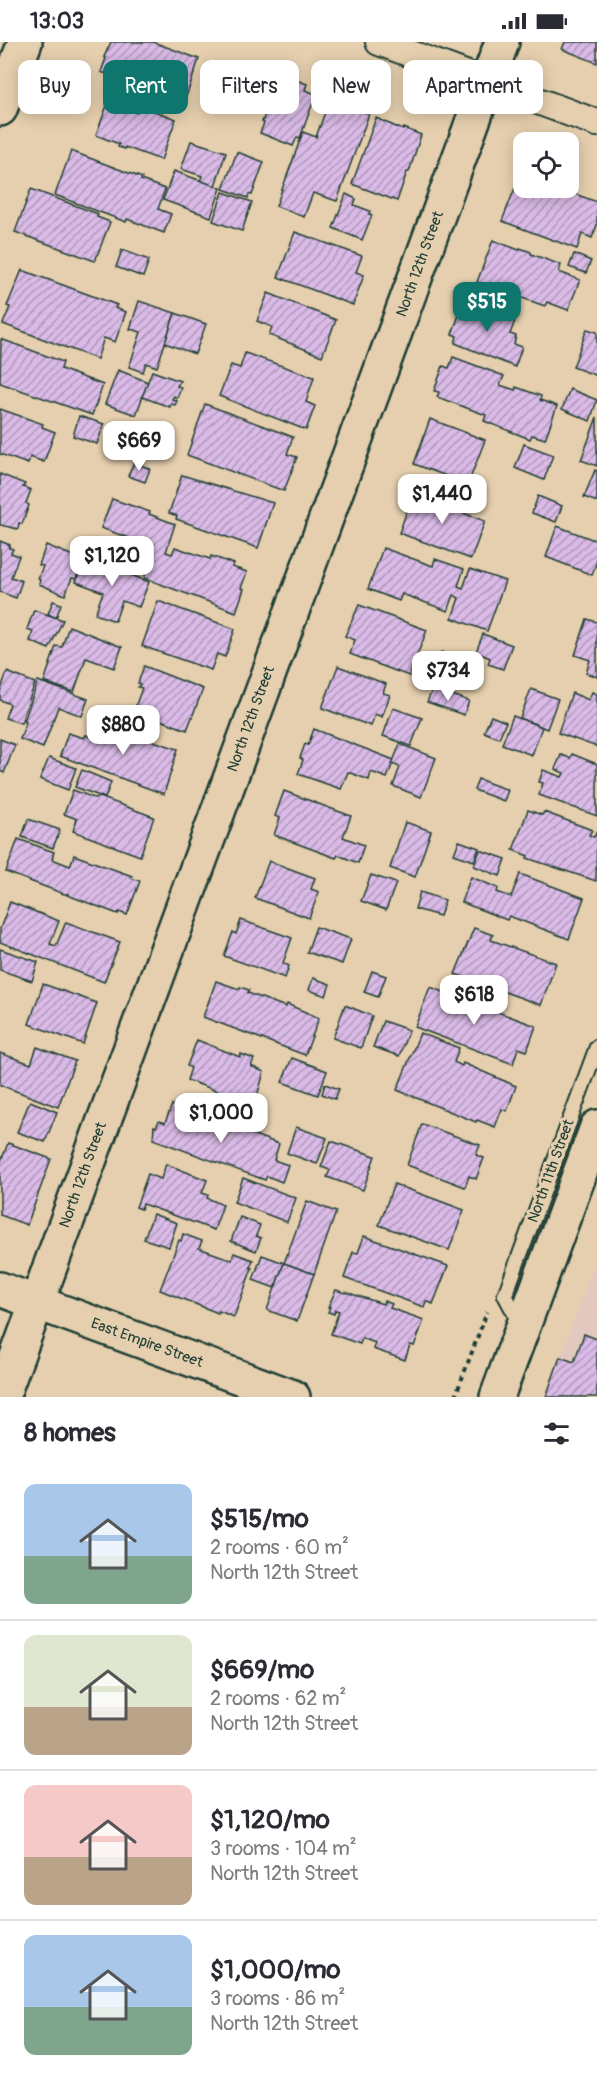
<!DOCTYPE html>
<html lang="en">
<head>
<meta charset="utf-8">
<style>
  :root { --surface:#fff; --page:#f7f7f7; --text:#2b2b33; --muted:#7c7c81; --line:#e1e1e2; --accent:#0f766e }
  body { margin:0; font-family:Pangolin,sans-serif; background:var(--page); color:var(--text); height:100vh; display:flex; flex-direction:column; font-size:22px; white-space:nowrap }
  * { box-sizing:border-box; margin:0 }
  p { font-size:20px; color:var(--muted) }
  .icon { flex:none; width:33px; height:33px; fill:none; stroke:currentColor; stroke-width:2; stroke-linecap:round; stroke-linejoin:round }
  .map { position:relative; height:1355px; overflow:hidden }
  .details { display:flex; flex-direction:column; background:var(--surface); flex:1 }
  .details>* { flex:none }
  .top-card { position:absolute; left:18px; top:18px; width:561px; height:54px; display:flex; gap:12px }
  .tools { position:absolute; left:513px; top:90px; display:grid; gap:12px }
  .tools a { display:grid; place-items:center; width:66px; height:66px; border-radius:12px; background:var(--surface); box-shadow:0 3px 15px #0003; font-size:30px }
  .price { position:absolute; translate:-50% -51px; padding:0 14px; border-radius:12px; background:#fff; color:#222; font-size:20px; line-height:39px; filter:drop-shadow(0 2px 3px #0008) }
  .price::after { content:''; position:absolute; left:50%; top:36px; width:18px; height:14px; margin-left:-9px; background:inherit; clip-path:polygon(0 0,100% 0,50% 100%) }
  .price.on { background:var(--accent); color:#fff }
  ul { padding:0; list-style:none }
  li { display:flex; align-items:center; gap:18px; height:150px; padding:0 24px }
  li+li { border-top:2px solid var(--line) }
  li span { display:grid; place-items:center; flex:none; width:168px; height:120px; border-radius:12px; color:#555 }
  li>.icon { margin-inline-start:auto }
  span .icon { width:72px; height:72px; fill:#fffc; stroke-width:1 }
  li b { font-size:26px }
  h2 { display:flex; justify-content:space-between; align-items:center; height:72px; padding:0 24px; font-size:26px }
  .pill { padding:0 21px; border-radius:12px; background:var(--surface); box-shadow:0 3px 15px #0003; font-size:21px; line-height:54px }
  .pill.on { background:var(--accent); color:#fff }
  .status { display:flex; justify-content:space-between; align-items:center; height:42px; padding:0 30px; background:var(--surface); direction:ltr }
  .status svg { height:16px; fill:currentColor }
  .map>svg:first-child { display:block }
</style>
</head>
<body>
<div class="status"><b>13:03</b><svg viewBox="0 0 49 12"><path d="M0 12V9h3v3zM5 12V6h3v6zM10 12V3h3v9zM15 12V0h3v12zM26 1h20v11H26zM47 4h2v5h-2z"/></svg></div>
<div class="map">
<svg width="597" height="1355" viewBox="0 0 597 1355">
  <defs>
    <pattern id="building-hatch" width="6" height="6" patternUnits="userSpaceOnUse" patternTransform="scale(1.5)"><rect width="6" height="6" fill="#dabae6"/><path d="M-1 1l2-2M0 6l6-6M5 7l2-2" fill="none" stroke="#b098bb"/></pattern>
  </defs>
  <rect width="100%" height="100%" fill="#e5cfae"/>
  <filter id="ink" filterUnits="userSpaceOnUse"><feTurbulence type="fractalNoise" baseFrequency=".0167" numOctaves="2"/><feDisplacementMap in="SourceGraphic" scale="12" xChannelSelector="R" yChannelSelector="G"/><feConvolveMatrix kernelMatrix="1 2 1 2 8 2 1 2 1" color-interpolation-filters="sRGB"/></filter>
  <g filter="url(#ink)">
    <path fill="#e2c9bf" d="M597,1217V1355H546L560,1315Z"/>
    <g fill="url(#building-hatch)" stroke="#1f3d34" stroke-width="1.5">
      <path d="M111,0H153L199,17L184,61L101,30L106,16L104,15Z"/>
      <path d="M565,0H597V21L562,7Z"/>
      <path d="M280,32L307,42L305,48L316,52L300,96L297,95L293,104L260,91L264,81L262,80L270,60L268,59L276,38L278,39Z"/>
      <path d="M332,51L357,60L354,67L369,72L337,159L313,151L304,175L276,164L303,90L316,95Z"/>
      <path d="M108,61L123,66L125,62L131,65L130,68L137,71L140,64L176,77L161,118L125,105V107L118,105L119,102L96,93Z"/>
      <path d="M376,76L403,88L404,86L421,93L409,130H407L397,159L352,142Z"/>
      <path d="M191,99L226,110L215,144L200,139L202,134L181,127Z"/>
      <path d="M71,109L142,136L141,138L165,147L158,167L171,172L164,191L127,177L126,180L55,153Z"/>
      <path d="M237,110L264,120L252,153L249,152L248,156L223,147Z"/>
      <path d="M174,129L221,146L211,175L163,158Z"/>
      <path d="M521,131L524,132V146H559L597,160V183L592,196L582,192L577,207L502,179Z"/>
      <path d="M31,147L98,172L97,175L110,180L95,219L15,190Z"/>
      <path d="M223,150L252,160L242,189L213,179Z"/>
      <path d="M346,152L356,157L354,163L370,169L369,172L372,173L362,198L333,186Z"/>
      <path d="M295,190L362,214L356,230L364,233L353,263L278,235Z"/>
      <path d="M493,198L519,208L520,206L531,210V212L561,223L559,230L580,238L568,268L547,260L545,264L477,240Z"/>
      <path d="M122,208L149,218L143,235L116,225Z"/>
      <path d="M574,212L591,219L586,231L569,225Z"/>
      <path d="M22,228L117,263L115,266L126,270L115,300L104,296L97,317L3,282L10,265L7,264Z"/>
      <path d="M268,251L336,278L322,314L269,293L272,285L257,279Z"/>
      <path d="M139,259L175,271L157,325L146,321L143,330L129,325L141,290L130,287Z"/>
      <path d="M470,259L516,276L510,292L516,294L514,302L522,305L515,325L455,301L457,294L452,292L462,265L467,267Z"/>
      <path d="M175,271L206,282L195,312L165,301Z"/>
      <path d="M587,287L597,290V334L573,325Z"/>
      <path d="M1,297L63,320L61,327L103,343L92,373L0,341Z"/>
      <path d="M245,311L314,335L306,360L315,364L306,388L219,354L231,323L240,326Z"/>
      <path d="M453,315L504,334L500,343L515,348L516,345L541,354L540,358L557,364L545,397L532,393L530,397L484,379L486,373L437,355L439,350L434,349L443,324L449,326Z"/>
      <path d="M118,328L148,340L136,373L105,362Z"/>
      <path d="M152,329L180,339L177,344L181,345L177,356L174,354L172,357L177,359L175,363L171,362L170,365L142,355Z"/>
      <path d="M570,347L597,358L590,379L562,367Z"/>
      <path d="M205,362L293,395L287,412L297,415L284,449L187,413Z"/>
      <path d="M0,367L43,382L42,385L55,390L44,420L30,415L28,422L0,412Z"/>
      <path d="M79,374L104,382L97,402L73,394Z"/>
      <path d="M597,375V424L581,418Z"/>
      <path d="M430,377L485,398L468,442L414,422Z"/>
      <path d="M524,402L553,413L544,438L515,426Z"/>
      <path d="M134,420L150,427L145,440L128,434Z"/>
      <path d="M595,428L597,429V460L584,455Z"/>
      <path d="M0,432L25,442L23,445L31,448L26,461L29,463L22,482L19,481L18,487L0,483Z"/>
      <path d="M182,433L273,461L258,506L176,477L177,474L169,471Z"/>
      <path d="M434,449L455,457L452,467L485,479L471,517L399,491L413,452L430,459Z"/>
      <path d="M538,454L562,464L556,480L532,471Z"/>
      <path d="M112,457L150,470L149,472L175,482L166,510L172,512L175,505L210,517L211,514L234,522L232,525L247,530L241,546L244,547L236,570L144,536L147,527L132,522L140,500L101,486Z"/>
      <path d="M557,484L597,499V519L592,533L546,515Z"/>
      <path d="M0,499L10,503L9,506L13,507L11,511L19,514L11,535L22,539L16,556L0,550Z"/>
      <path d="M46,503L83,518L76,537L72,536L65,553L39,542L40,538L38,537L43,524L39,523Z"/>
      <path d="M383,506L433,524L435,517L464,527L458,544L463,546L470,527L505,539L487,589L452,576L459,556L454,553L448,569L402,552L399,559L368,547Z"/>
      <path d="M85,515L149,540L139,565L122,559L115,579L95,572L103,550L76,540Z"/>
      <path d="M53,559L61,562L56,576L48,572Z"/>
      <path d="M158,559L235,587L225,615L217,612L211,628L142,604Z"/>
      <path d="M359,563L427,588L409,634L350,612L355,598L345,594Z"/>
      <path d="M34,568L63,578L49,607L30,599L33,589L27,587Z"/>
      <path d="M587,577L597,580V635L586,631L590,618L575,613Z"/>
      <path d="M69,584L122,605L114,626L86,616L74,650L44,640L56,604L62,605Z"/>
      <path d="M483,592L512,603L503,627L488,622L490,616L476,610Z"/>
      <path d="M441,610L460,617L450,645L431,637Z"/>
      <path d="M144,624L203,647L187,688L134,668L142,646L138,645L140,642L138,641Z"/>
      <path d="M338,624L386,642L383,651L390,653L382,675L375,672L371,684L322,666Z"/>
      <path d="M7,630L35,641L21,681L5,676L10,662L0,658V650Z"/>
      <path d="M38,639L88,657L82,674L58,665L43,706L20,697L26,680L24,679Z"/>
      <path d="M433,646L469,659L464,673L427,660Z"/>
      <path d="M531,647L558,657L547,687L520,676Z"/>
      <path d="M592,650L597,652V705L558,691L572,651L589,658Z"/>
      <path d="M393,666L422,676L411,704L383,694Z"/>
      <path d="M491,674L506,680L499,696L484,690Z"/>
      <path d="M513,674L542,685L532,713L502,702Z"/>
      <path d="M98,681L178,707L164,752L60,714L68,691L84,696L86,693L92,695Z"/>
      <path d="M314,687L394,718L387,736L371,730L369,738L348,730L341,747L298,732L303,718L300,716L305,702L308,703Z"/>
      <path d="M0,697L15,703L4,731L0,729Z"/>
      <path d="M400,702L436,716L421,755L393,744L400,725L392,722Z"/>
      <path d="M572,712L597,722V774L539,753L543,741L539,740L543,728L562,735L564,731L555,727L561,713L570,716Z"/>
      <path d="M49,716L76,726L68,748L40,737Z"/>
      <path d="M82,728L111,740L105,756L75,745Z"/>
      <path d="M478,737L508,748L504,759L474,748Z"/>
      <path d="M73,748L94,756L100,755L154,775L140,814L73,789L77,777L64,772Z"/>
      <path d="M284,749L351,774L343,795L364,803L358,821L338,813L336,816L274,793L280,776L275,774Z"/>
      <path d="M528,768L542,773L544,770L592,788L589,793L594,795L597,789L596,839L527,816L528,814L513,808Z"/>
      <path d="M28,777L60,788L53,806L22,795Z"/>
      <path d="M405,780L431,789L415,835L390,826Z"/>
      <path d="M18,797L54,810L52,817L70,824L74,813L132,834L131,836L140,839L127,873L119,870L118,872L67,853L68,852H64L6,830Z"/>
      <path d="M459,799L479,806L474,819L454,812Z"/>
      <path d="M480,808L506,817L500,834L474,824Z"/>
      <path d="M269,819L315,836L311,847L319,850L309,876L255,856Z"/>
      <path d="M520,832L584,856L569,897L509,874L507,878L461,860L471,835L498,846L497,850L511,855Z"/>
      <path d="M371,833L396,841L386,868L361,859Z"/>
      <path d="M420,850L445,858L440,874L415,867Z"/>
      <path d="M10,860L59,879L50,902L56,904L66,880L120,900L104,940L0,900V887Z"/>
      <path d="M241,878L292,896L283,921L289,924L285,936L224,914L233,890L236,892Z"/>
      <path d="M316,885L351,897L342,922L307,910Z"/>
      <path d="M474,886L493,893L491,898L556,921L541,963L455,932Z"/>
      <path d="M0,907L38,920L32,939L0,928Z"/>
      <path d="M372,929L386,934L378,955L364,950Z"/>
      <path d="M313,936L330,942L326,954L309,948Z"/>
      <path d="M216,939L239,947L240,945L249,948L248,951L286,965L287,962L319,976L305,1013L203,975Z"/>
      <path d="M43,942L97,961L83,1002L29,982Z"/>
      <path d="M430,945L536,984L527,1009L518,1006L513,1022L415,985Z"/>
      <path d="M345,963L372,974L361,1006L333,996Z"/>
      <path d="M383,979L409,988L399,1014L373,1005Z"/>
      <path d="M420,991L459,1006L454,1020L462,1024L463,1021L516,1044L507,1069L502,1067L495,1085L477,1078L476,1080L397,1048Z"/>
      <path d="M197,998L240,1015L241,1012L254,1017L251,1024L264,1030L256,1058L239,1057L187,1038L191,1026L187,1024Z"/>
      <path d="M37,1005L75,1019L58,1065L0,1043V1011L31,1022Z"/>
      <path d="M292,1016L327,1029L318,1053L282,1040Z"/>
      <path d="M325,1042L339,1047L335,1057L322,1052Z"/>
      <path d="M30,1059L57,1070L45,1100L17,1090Z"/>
      <path d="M172,1063L279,1102L274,1118L288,1123L282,1140L267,1134L265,1138L153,1097L154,1084L156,1085L159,1079L165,1081Z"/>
      <path d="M422,1082L480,1103L476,1113L484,1116L476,1137L469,1134L465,1145L407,1123Z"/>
      <path d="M296,1085L327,1096L317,1122L287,1111Z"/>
      <path d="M331,1099L375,1114L363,1148L327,1135L330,1128L321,1125Z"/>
      <path d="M8,1101L51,1117L27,1183L0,1173V1122Z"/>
      <path d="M166,1122L207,1138L202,1151L208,1153L207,1156L223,1163L214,1188L143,1162L141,1167L136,1165L148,1132L161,1137Z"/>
      <path d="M243,1136L296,1156L287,1180L234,1160Z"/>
      <path d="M394,1142L464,1168L449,1208L379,1183Z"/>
      <path d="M307,1159L336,1170L314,1232L284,1221Z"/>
      <path d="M153,1172L177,1181L169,1205L144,1197Z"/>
      <path d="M240,1175L260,1183L256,1194L261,1196L256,1209L231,1199Z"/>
      <path d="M183,1192L202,1199L199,1206L232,1218L234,1211L253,1218L250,1225L252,1226L234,1275L219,1269L218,1271L160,1248L179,1198L181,1199Z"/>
      <path d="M364,1194L448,1224L433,1262L426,1259L424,1265L344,1236L353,1210L358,1211Z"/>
      <path d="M262,1213L284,1221L275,1246L253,1238Z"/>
      <path d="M284,1221L314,1232L297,1279L267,1268Z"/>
      <path d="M336,1248L345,1251L346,1250L383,1262L384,1259L392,1262L390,1266L424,1278L414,1304L410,1303L405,1318L373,1307L375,1301L362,1296L360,1302L331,1292L339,1269L335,1268L334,1272L328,1270L330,1265H328Z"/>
      <path d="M584,1292L597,1297V1355H546L560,1315L574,1320Z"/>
    </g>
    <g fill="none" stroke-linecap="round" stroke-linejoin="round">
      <defs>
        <path id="lane" d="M521,1283L505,1253L597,1005"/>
        <path id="street" d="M379,0L597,81"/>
        <g id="secondary">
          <path d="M0,67L25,0"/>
          <path d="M0,1247L293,1355"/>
          <path d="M2,1355L502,0"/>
          <path d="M497,1355L597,1085"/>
        </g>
      </defs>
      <use href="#lane" stroke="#1f3d34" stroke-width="18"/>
      <use href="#street" stroke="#1f3d34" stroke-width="30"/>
      <use href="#secondary" stroke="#1f3d34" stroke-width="38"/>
      <path stroke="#1f3d34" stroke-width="4" stroke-dasharray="4.5 4.5" stroke-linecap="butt" d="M455,1355L487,1270"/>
      <use href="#lane" stroke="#e5cfae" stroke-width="14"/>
      <use href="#street" stroke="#e5cfae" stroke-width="26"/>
      <use href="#secondary" stroke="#e5cfae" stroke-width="33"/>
    </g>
  </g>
  <g text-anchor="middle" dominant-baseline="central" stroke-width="6" stroke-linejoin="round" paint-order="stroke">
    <g font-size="15" fill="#1f3d34" stroke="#e5cfae">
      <text transform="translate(420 222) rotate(-70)">North 12th Street</text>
      <text transform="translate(251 677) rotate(-70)">North 12th Street</text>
      <text transform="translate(551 1129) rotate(-70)">North 11th Street</text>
      <text transform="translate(83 1133) rotate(-70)">North 12th Street</text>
      <text transform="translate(147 1301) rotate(20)">East Empire Street</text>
    </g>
  </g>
</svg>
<div class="tools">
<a><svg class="icon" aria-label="locate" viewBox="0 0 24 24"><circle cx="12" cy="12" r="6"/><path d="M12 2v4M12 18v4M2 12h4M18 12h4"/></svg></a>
</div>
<b class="price on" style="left:487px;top:291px">$515</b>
<b class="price" style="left:139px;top:430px">$669</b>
<b class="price" style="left:442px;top:483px">$1,440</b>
<b class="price" style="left:112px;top:545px">$1,120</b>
<b class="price" style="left:448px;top:660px">$734</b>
<b class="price" style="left:123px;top:714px">$880</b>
<b class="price" style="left:474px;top:984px">$618</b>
<b class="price" style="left:221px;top:1102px">$1,000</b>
<div class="top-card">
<a class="pill">Buy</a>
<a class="pill on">Rent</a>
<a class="pill">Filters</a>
<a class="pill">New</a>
<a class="pill">Apartment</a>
</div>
</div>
<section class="details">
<h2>8 homes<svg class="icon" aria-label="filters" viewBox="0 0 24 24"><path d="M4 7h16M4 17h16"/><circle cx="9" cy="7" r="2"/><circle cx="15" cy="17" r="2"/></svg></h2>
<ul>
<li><span style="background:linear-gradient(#a9c7e8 60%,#7fa58c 0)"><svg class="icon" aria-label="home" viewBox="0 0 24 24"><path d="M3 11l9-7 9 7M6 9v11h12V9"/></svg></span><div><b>$515/mo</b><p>2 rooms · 60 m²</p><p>North 12th Street</p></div></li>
<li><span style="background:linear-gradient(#dfe7d0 60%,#b9a48a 0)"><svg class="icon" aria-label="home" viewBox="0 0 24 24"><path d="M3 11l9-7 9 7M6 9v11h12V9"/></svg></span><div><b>$669/mo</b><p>2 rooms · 62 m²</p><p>North 12th Street</p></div></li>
<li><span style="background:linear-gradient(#f6c9c9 60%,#b9a48a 0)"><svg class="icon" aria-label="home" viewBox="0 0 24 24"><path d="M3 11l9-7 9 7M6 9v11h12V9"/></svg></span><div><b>$1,120/mo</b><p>3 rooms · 104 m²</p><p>North 12th Street</p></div></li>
<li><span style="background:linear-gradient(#a9c7e8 60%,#7fa58c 0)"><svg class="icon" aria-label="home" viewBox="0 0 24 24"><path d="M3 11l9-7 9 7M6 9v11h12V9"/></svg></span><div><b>$1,000/mo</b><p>3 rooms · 86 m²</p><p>North 12th Street</p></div></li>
</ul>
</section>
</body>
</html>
